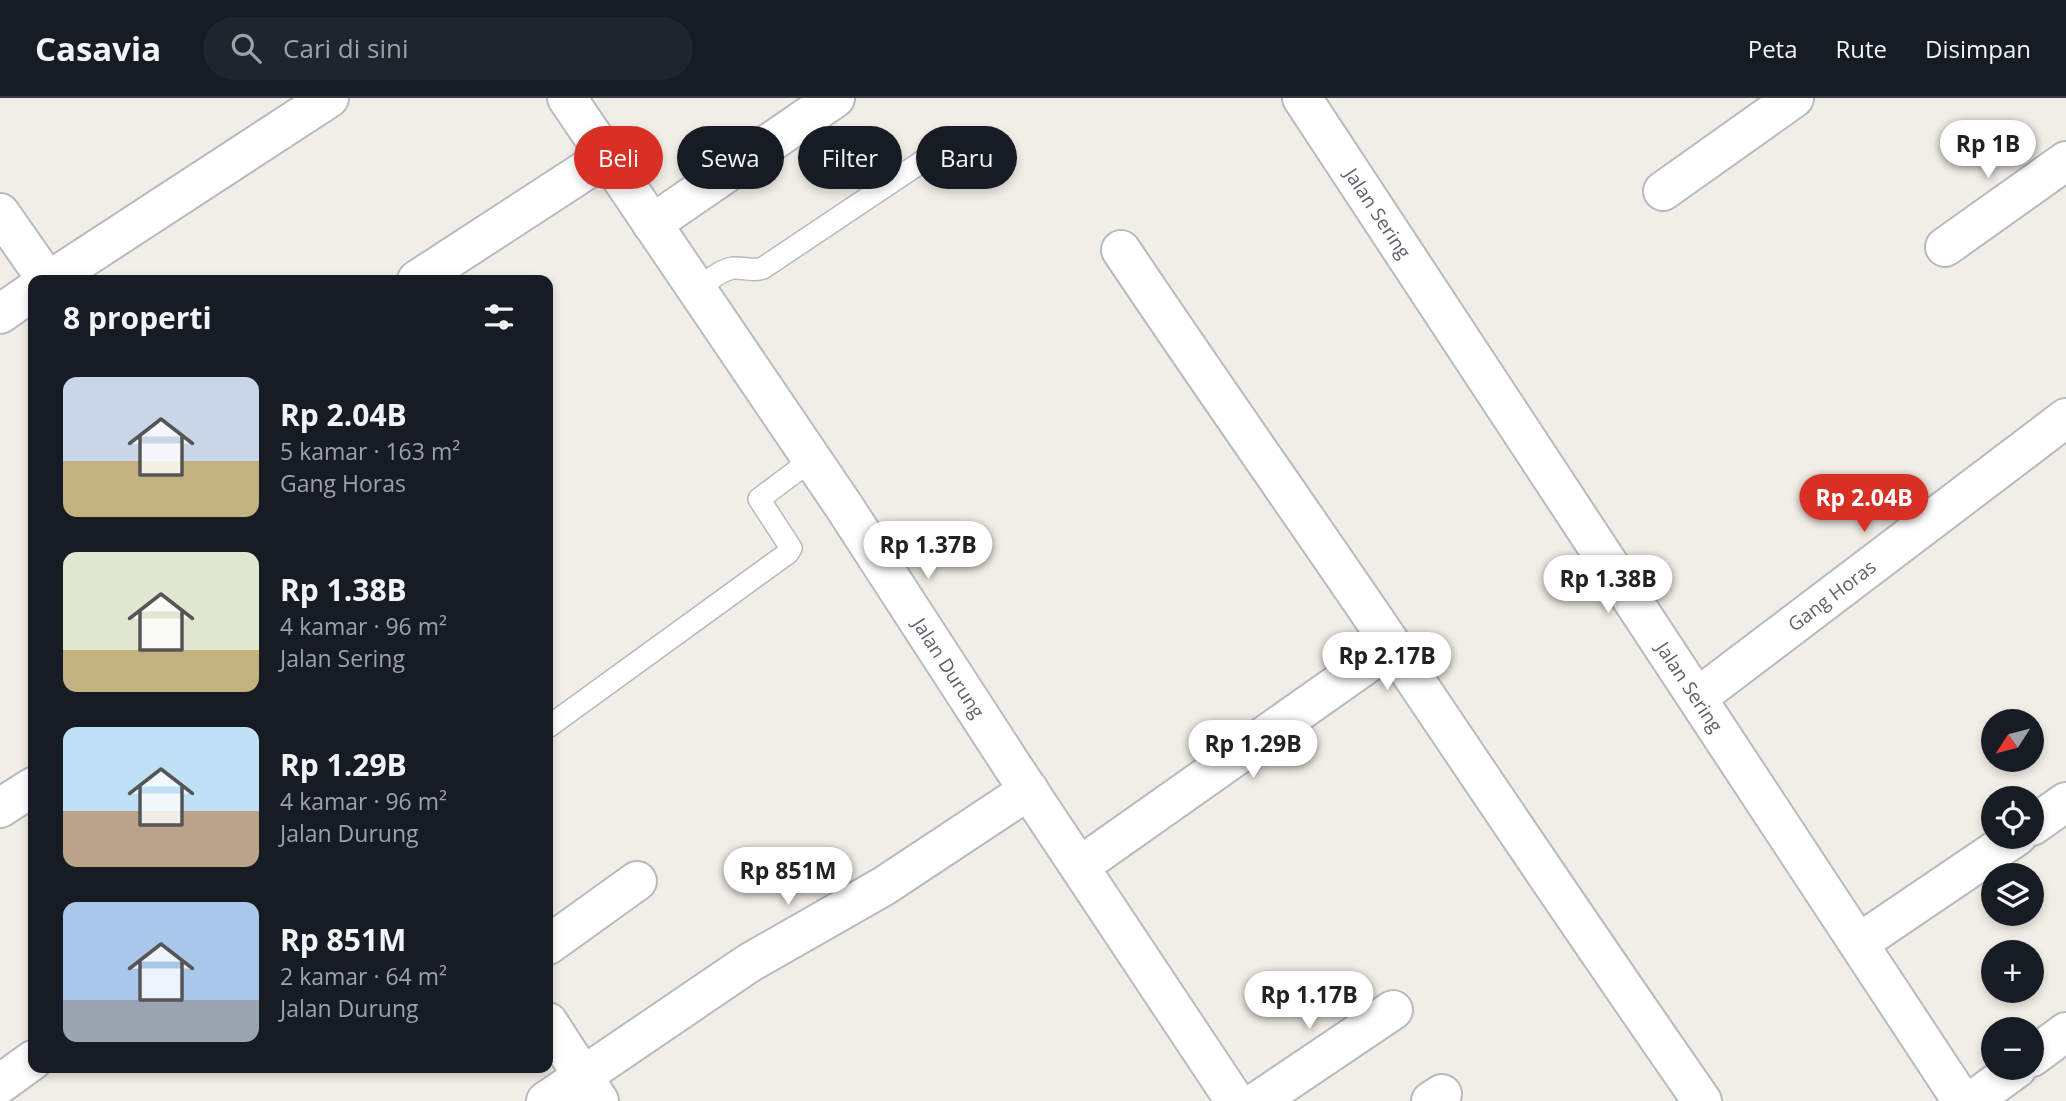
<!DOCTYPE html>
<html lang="id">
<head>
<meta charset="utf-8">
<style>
  :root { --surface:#171b24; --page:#20242c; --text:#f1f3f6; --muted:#9ea1a6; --line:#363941; --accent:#d93025 }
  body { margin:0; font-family:"Open Sans",sans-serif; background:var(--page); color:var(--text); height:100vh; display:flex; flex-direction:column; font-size:26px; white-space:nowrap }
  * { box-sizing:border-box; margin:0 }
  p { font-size:23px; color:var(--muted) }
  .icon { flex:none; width:38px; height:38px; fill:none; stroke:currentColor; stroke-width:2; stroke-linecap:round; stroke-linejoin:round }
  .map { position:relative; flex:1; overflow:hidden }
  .drawer { position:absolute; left:28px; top:177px; width:525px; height:798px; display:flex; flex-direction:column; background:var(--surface); border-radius:14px; box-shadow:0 4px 10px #0003 }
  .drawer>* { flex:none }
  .hud { position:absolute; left:574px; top:28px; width:665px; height:63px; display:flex; gap:14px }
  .needle { width:46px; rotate:234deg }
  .buttons { position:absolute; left:1981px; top:611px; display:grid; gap:14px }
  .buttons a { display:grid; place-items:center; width:63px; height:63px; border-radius:50%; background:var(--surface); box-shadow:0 4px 10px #0003; font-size:35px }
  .price { position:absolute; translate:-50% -60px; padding:0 16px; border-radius:24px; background:#fff; color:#222; font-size:23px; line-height:46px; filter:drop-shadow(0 2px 4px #0008) }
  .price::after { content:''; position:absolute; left:50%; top:42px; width:21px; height:16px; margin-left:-10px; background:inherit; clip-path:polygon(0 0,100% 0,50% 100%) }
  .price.on { background:var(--accent); color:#fff }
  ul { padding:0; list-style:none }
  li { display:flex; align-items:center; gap:21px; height:175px; padding:0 35px }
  li span { display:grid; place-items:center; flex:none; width:196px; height:140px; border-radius:14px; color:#555 }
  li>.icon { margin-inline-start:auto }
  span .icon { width:84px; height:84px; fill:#fffc; stroke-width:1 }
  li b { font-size:30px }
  h2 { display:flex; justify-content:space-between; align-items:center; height:84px; padding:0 35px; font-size:30px }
  .tag { padding:0 24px; border-radius:32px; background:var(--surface); box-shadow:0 4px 10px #0003; font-size:24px; line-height:63px }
  .tag.on { background:var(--accent); color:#fff }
  header { display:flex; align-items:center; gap:42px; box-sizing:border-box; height:98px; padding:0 35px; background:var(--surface); border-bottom:2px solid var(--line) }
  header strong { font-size:33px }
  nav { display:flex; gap:38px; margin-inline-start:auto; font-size:24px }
  .search { width:490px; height:63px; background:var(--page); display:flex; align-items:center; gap:18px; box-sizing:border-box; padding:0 24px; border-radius:38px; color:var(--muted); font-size:26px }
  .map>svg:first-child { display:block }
</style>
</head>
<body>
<header>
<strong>Casavia</strong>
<div class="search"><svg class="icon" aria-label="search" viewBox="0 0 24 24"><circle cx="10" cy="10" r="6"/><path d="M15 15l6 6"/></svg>Cari di sini</div>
<nav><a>Peta</a><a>Rute</a><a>Disimpan</a></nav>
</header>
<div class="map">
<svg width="2066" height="1003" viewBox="0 0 2066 1003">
  <rect width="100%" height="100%" fill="#f1eee7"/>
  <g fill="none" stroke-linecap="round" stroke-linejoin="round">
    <defs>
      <g id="lane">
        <path d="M696,191C707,184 720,172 733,170C744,169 752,174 763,170L923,63"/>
        <path d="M548,629L788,455L791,450L759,401L811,362"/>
      </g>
      <g id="street">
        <path id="s1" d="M1302,0L1962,1003"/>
        <path d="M1663,93L1794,0"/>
        <path d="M0,115L47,182"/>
        <path d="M652,126L835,0"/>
        <path d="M1945,149L2066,63"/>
        <path d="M1121,152C1210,285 1303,416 1393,549C1495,701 1597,852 1702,1003"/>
        <path d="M50,182L329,0"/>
        <path d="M417,182L606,59"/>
        <path d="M0,216L33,193"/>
        <path id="s2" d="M1698,599L2066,320"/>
        <path d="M0,710L33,689"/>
        <path d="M2032,728L2066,704"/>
        <path d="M1080,768L1392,548"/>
        <path d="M1859,845L2017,738"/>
        <path d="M548,847L637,783"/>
        <path d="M548,924L599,1003"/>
        <path d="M2032,959L2066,934"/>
        <path d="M0,986L33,962"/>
        <path d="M546,1003L749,865L884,788L1029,692"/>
        <path d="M1258,1003L1393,912"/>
        <path d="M1431,1003L1442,996"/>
        <path d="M1972,1003L2017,970"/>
      </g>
      <g id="secondary">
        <path id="s3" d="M567,0L845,410L1011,666L1235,1003"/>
      </g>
    </defs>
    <use href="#lane" stroke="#b7babe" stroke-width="24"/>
    <use href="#street" stroke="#b7babe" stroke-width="42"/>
    <use href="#secondary" stroke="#b8bcc1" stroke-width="42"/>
    <use href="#lane" stroke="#fff" stroke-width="21"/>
    <use href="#street" stroke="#fff" stroke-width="38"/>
    <use href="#secondary" stroke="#fff" stroke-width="38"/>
  </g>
  <g text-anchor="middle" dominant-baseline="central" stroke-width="7" stroke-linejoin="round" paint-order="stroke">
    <g font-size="19" fill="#5e6368" stroke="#fff">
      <text stroke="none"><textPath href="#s1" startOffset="138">Jalan Sering</textPath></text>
      <text stroke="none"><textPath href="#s2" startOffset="168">Gang Horas</textPath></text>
      <text stroke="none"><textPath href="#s3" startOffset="686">Jalan Durung</textPath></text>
      <text stroke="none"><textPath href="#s1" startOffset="705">Jalan Sering</textPath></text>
    </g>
  </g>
</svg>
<div class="buttons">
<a><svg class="needle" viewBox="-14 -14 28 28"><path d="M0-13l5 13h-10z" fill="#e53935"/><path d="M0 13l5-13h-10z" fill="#9ea1a6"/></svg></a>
<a><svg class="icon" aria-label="locate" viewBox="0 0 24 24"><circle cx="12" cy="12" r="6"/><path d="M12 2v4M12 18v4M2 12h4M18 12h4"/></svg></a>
<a><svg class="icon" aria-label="layers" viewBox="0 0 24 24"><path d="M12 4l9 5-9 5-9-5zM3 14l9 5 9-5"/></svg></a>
<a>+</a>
<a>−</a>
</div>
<b class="price" style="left:1988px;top:82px">Rp 1B</b>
<b class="price on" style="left:1864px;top:436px">Rp 2.04B</b>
<b class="price" style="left:928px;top:483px">Rp 1.37B</b>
<b class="price" style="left:1608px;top:517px">Rp 1.38B</b>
<b class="price" style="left:1387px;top:594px">Rp 2.17B</b>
<b class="price" style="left:1253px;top:682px">Rp 1.29B</b>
<b class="price" style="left:788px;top:809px">Rp 851M</b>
<b class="price" style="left:1309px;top:933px">Rp 1.17B</b>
<div class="hud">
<a class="tag on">Beli</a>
<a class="tag">Sewa</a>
<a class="tag">Filter</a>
<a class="tag">Baru</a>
</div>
<section class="drawer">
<h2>8 properti<svg class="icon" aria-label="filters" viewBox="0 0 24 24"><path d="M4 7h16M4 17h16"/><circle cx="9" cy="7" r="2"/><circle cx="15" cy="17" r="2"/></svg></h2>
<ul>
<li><span style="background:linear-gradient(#c9d6e8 60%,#c2b280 0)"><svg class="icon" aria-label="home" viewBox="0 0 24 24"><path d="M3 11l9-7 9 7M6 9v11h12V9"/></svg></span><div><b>Rp 2.04B</b><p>5 kamar · 163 m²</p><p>Gang Horas</p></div></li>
<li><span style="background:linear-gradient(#dfe7d0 70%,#c2b280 0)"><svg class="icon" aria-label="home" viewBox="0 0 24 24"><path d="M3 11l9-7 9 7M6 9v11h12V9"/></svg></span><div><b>Rp 1.38B</b><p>4 kamar · 96 m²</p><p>Jalan Sering</p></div></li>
<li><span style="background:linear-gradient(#bfe0f5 60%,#b9a48a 0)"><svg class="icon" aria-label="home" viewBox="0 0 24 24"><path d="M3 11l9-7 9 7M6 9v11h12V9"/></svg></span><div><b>Rp 1.29B</b><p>4 kamar · 96 m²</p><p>Jalan Durung</p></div></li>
<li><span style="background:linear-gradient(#a9c7e8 70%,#9aa5b1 0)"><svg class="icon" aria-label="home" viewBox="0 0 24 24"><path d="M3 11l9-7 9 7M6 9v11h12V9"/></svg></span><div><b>Rp 851M</b><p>2 kamar · 64 m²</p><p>Jalan Durung</p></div></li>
</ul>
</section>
</div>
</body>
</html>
